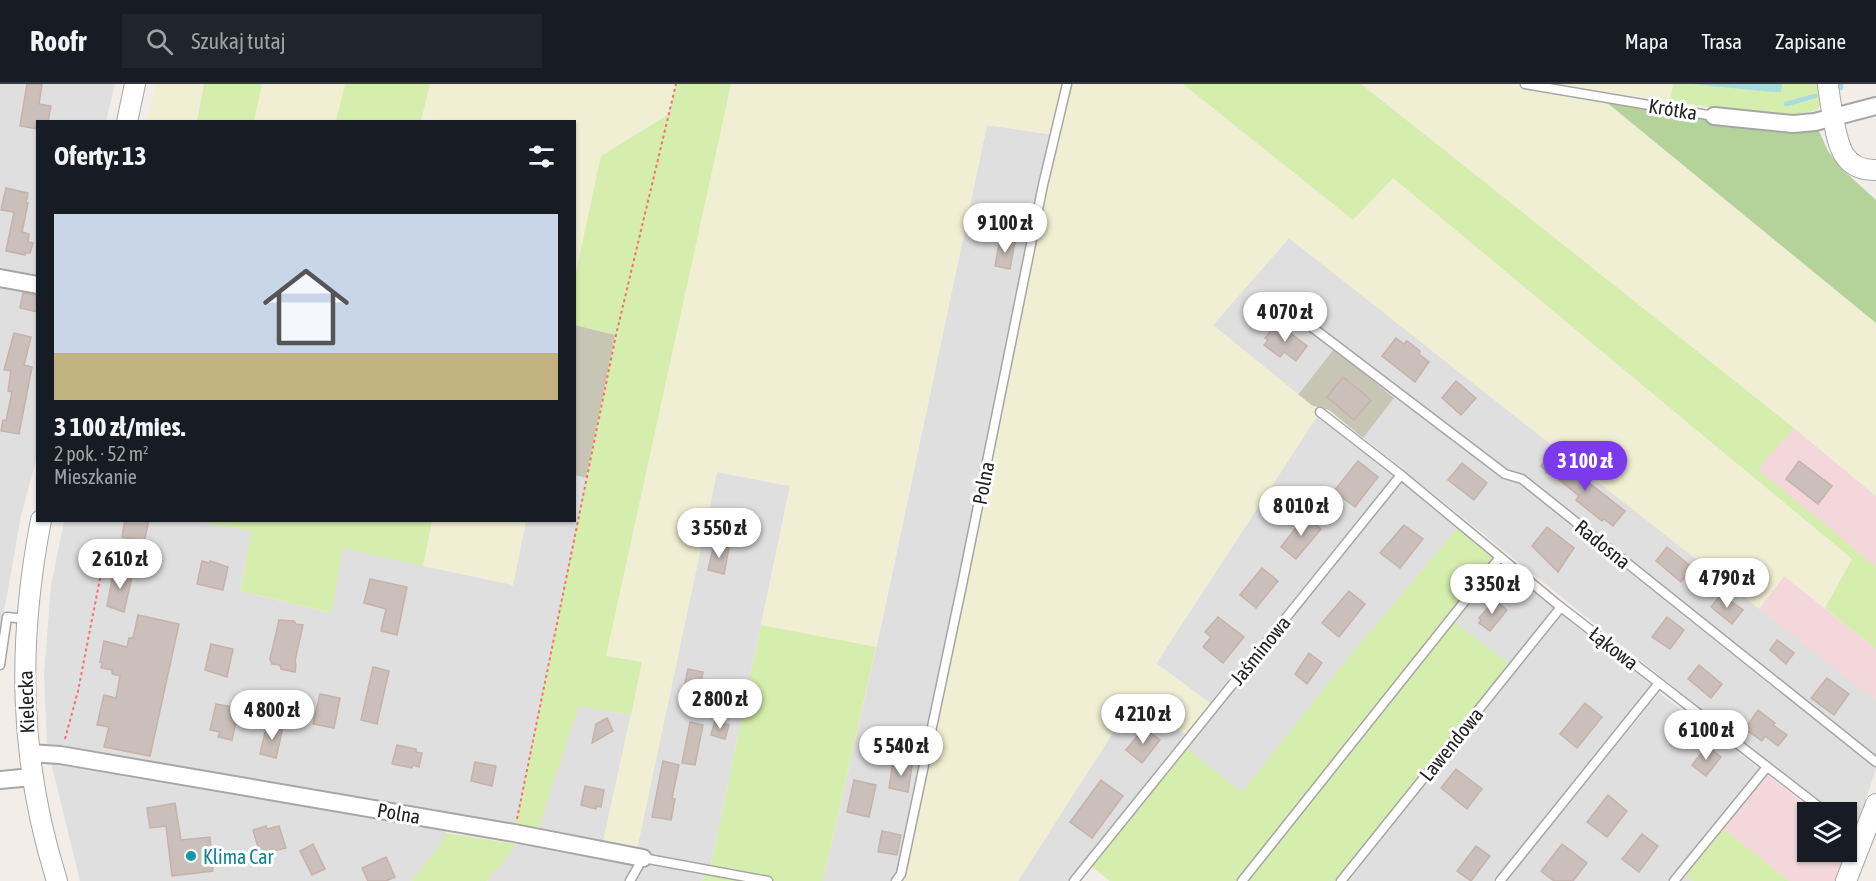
<!DOCTYPE html>
<html lang="pl">
<head>
<meta charset="utf-8">
<style>
  :root { --surface:#171b24; --page:#20242c; --text:#f1f3f6; --muted:#9ea1a6; --line:#363941; --accent:#7c3aed }
  body { margin:0; font-family:"Asap Condensed",sans-serif; background:var(--page); color:var(--text); height:100vh; display:flex; flex-direction:column; font-size:22px; white-space:nowrap }
  * { box-sizing:border-box; margin:0 }
  p { font-size:20px; color:var(--muted) }
  .icon { flex:none; width:33px; height:33px; fill:none; stroke:currentColor; stroke-width:2; stroke-linecap:round; stroke-linejoin:round }
  .map { position:relative; flex:1; overflow:hidden }
  .details { position:absolute; left:36px; top:36px; width:540px; height:402px; display:flex; flex-direction:column; background:var(--surface); border-radius:0px; box-shadow:0 2px 4px #0004 }
  .details>* { flex:none }
  .controls { position:absolute; left:1797px; top:718px; display:grid; gap:12px }
  .controls a { display:grid; place-items:center; width:60px; height:60px; border-radius:0px; background:var(--surface); box-shadow:0 2px 4px #0004; font-size:30px }
  .price { position:absolute; translate:-50% -51px; padding:0 14px; border-radius:21px; background:#fff; color:#222; font-size:20px; line-height:39px; filter:drop-shadow(0 2px 3px #0008) }
  .price::after { content:''; position:absolute; left:50%; top:36px; width:18px; height:14px; margin-left:-9px; background:inherit; clip-path:polygon(0 0,100% 0,50% 100%) }
  .price.selected { background:var(--accent); color:#fff }
  ul { padding:0; list-style:none }
  li { display:grid; align-content:center; gap:12px; height:318px; padding:0 18px }
  li span { display:grid; place-items:center; height:186px; border-radius:0px; color:#555 }
  li>.icon { margin-inline-start:auto }
  span .icon { width:108px; height:108px; fill:#fffc; stroke-width:1 }
  li b { font-size:26px }
  h2 { display:flex; justify-content:space-between; align-items:center; height:72px; padding:0 18px; font-size:26px }
  header { display:flex; align-items:center; gap:36px; box-sizing:border-box; height:84px; padding:0 30px; background:var(--surface); border-bottom:2px solid var(--line) }
  header strong { font-size:28px }
  nav { display:flex; gap:33px; margin-inline-start:auto; font-size:21px }
  .search { width:420px; height:54px; background:var(--page); display:flex; align-items:center; gap:15px; box-sizing:border-box; padding:0 21px; border-radius:0px; color:var(--muted); font-size:22px }
  .map>svg:first-child { display:block }
</style>
</head>
<body>
<header>
<strong>Roofr</strong>
<div class="search"><svg class="icon" aria-label="search" viewBox="0 0 24 24"><circle cx="10" cy="10" r="6"/><path d="M15 15l6 6"/></svg>Szukaj tutaj</div>
<nav><a>Mapa</a><a>Trasa</a><a>Zapisane</a></nav>
</header>
<div class="map">
<svg width="1876" height="797" viewBox="0 0 1876 797">
  <rect width="100%" height="100%" fill="#f2ede8"/>
  <g fill="#e0dfdf">
    <path d="M0,0H115L106,37L38,38L37,193L0,187Z"/>
    <path d="M987,41L1055,51L896,797H823L881,543Z"/>
    <path d="M1289,154L1541,351L1876,616V685L1856,745L1847,738L1846,729H1835L1732,650L1329,326L1310,321L1213,241Z"/>
    <path d="M0,200L38,207L37,372L21,432L0,550Z"/>
    <path d="M575,241L616,251L583,416L537,748L579,622L631,631L603,761L637,765L717,388L790,402L711,780L701,797H487L517,760L514,749L453,734L441,760L411,797H80L47,662L44,591L51,501L64,437H193L251,447L240,507L331,529L342,464L513,501L526,437L574,436Z"/>
    <path d="M1320,328L1460,441L1348,574L1242,709L1187,665L1278,536L1210,619L1156,580Z"/>
    <path d="M1502,479L1555,523L1510,580L1455,539Z"/>
    <path d="M1558,527L1652,599L1493,797H1341Z"/>
    <path d="M1659,609L1767,690L1686,791L1692,797H1506Z"/>
    <path d="M1137,611L1185,650L1070,797H1018Z"/>
  </g>
  <g fill="#f3d7da">
    <path d="M1794,344L1876,412V483L1757,385Z"/>
    <path d="M1784,492L1876,565V617L1759,525Z"/>
    <path d="M1767,690L1815,729H1808V768H1846L1847,754L1852,758L1837,797H1789L1724,745Z"/>
  </g>
  <g fill="#c7c5b3">
    <path d="M575,241L616,251L587,394L575,391Z"/>
    <path d="M1334,265L1394,314L1363,354L1329,326L1310,321L1298,311Z"/>
  </g>
  <g fill="#f1efd3">
    <path d="M155,0H204L197,37L147,38Z"/>
    <path d="M262,0H345L336,37L254,38Z"/>
    <path d="M430,0H676L669,29L601,72L575,193L574,38H440L423,31Z"/>
    <path d="M731,0H1183L1353,136L1393,94L1852,476L1825,524L1784,492L1759,525L1289,154L1213,241L1320,328L1156,579L1210,619L1185,650L1137,611L1018,797H899L1055,51L987,41L876,563L761,541L790,402L717,388L637,765L602,762L642,579L606,572Z"/>
    <path d="M1361,0H1519L1600,13L1876,239V412L1794,344Z"/>
    <path d="M1554,0H1673L1670,17Z"/>
    <path d="M432,437H526L513,501L423,482Z"/>
  </g>
  <g fill="#d5edad">
    <path d="M204,0H262L254,37H197Z"/>
    <path d="M345,0H430L421,37H336Z"/>
    <path d="M676,0H731L606,572L642,578L631,631L579,622L537,748L514,749L615,251L575,241V193L601,72L669,30Z"/>
    <path d="M1183,0H1361L1794,344L1758,385L1876,483V565L1825,524L1852,475L1393,94L1353,136Z"/>
    <path d="M1673,0H1822L1823,16L1817,26C1779,37 1711,23 1670,17Z"/>
    <path d="M193,437H432L423,482L342,464L332,529L240,507L251,447Z"/>
    <path d="M1460,441L1502,479L1455,539L1510,580L1338,797H1110L1091,782L1187,665L1242,708L1348,574Z"/>
    <path d="M761,541L876,563L823,797H701L711,780Z"/>
    <path d="M1724,745L1789,797H1692L1685,791Z"/>
    <path d="M446,749L517,760L487,797H411L441,760Z"/>
  </g>
  <path fill="#b3d39b" d="M1600,13L1781,39L1815,38L1828,67L1841,84L1876,116V239Z"/>
  <path fill="#a7dce1" d="M1692,0H1782L1781,8H1773Z"/>
  <g fill="none" stroke-linecap="round" stroke-linejoin="round">
    <g stroke="#a7dce1" stroke-width="4.5">
      <path d="M1841,0V4"/>
      <path d="M1786,20L1815,12"/>
    </g>
  </g>
  <g fill="#cabfbb" stroke="#c5b2a9" stroke-width="1.5">
    <path d="M27,0H42L39,20L51,22L48,38H38V45L20,42Z"/>
    <path d="M6,104L28,109L26,119H28L22,148L29,150L28,158L33,159L30,169H25V171L6,167L14,128L1,126Z"/>
    <path d="M1000,155L1015,158L1010,185L995,182Z"/>
    <path d="M23,209L38,211V228L20,224Z"/>
    <path d="M1280,241L1307,262L1296,277L1284,268L1280,273L1264,261L1268,256L1265,254L1274,244L1276,246Z"/>
    <path d="M14,249L31,253L24,281L32,283L19,350L1,347L3,336L6,337L12,308L8,307L11,287L4,286Z"/>
    <path d="M1396,254L1404,260L1407,257L1420,267L1419,270L1429,278L1415,298L1382,272Z"/>
    <path d="M1343,293L1371,316L1354,336L1327,313Z"/>
    <path d="M1456,297L1476,314L1461,331L1442,314Z"/>
    <path d="M1550,370L1588,401L1589,399L1625,427L1613,442L1604,435L1602,437L1576,416L1579,412L1557,394L1551,390L1546,389L1545,386L1541,382Z"/>
    <path d="M1358,377L1378,393L1355,423L1334,407Z"/>
    <path d="M1799,377L1832,402L1818,420L1786,395Z"/>
    <path d="M1462,379L1487,399L1474,416L1448,396Z"/>
    <path d="M1306,431L1321,445L1296,475L1281,463Z"/>
    <path d="M125,436H149L144,458L122,453Z"/>
    <path d="M1404,441L1423,455L1400,484L1380,469Z"/>
    <path d="M1547,443L1574,464L1558,488L1532,462Z"/>
    <path d="M714,461L729,464L724,490L708,486Z"/>
    <path d="M1667,463L1693,484L1681,498L1656,477Z"/>
    <path d="M202,477L209,479L210,477L228,483L223,506L197,500Z"/>
    <path d="M1262,484L1278,497L1256,524L1240,511Z"/>
    <path d="M114,485L133,488L124,528L107,522Z"/>
    <path d="M370,495L407,503L397,551L381,547L386,525L364,519Z"/>
    <path d="M1349,507L1365,520L1339,553L1322,539Z"/>
    <path d="M1721,510L1743,526L1732,540L1711,523Z"/>
    <path d="M1495,516L1507,526L1490,547L1479,539L1481,536L1479,534Z"/>
    <path d="M138,531L179,540L150,672L104,663L109,643L97,641L104,611L116,614L120,592L112,590V586L101,584L102,579L100,578L104,557L127,563L129,554H133Z"/>
    <path d="M1218,533L1244,553L1223,579L1203,563L1211,553L1205,548Z"/>
    <path d="M1667,533L1684,546L1670,565L1652,553Z"/>
    <path d="M279,536L294,537L296,540L303,541L295,577L296,580L295,588L281,585L280,581L272,580L270,575Z"/>
    <path d="M1777,556L1794,569L1786,580L1770,566Z"/>
    <path d="M211,560L233,565L227,593L205,586Z"/>
    <path d="M1309,569L1322,579L1307,600L1295,590Z"/>
    <path d="M1699,581L1722,600L1711,614L1688,595Z"/>
    <path d="M373,583L389,587L377,640L361,636Z"/>
    <path d="M688,585L703,588L698,613L683,610Z"/>
    <path d="M1827,594L1849,610L1834,631L1811,614Z"/>
    <path d="M320,610L340,614L334,644L313,640Z"/>
    <path d="M1585,619L1602,633L1577,664L1560,650Z"/>
    <path d="M216,620L239,624L232,656L218,653L220,648L210,646Z"/>
    <path d="M1758,626L1775,639L1773,641L1787,651L1778,662L1765,652L1762,657L1745,645Z"/>
    <path d="M607,634L613,647L592,659L596,640Z"/>
    <path d="M715,637L729,641L725,655L711,651Z"/>
    <path d="M690,638L703,641L695,681L682,679Z"/>
    <path d="M267,640L283,643L276,674L260,670Z"/>
    <path d="M1144,644L1160,656L1142,679L1126,666Z"/>
    <path d="M397,661L416,665V668L422,669L419,683L413,681L412,684L392,680Z"/>
    <path d="M1707,662L1721,673L1706,692L1692,681Z"/>
    <path d="M663,677L679,681L672,714L675,715L671,736L652,733Z"/>
    <path d="M475,678L496,682L492,702L471,697Z"/>
    <path d="M893,678L912,681L908,708L889,704Z"/>
    <path d="M1456,685L1482,705L1467,725L1441,704Z"/>
    <path d="M854,696L876,701L869,733L847,728Z"/>
    <path d="M1101,696L1123,712L1092,754L1070,738Z"/>
    <path d="M585,702L604,706L601,723L597,722L596,725L581,721Z"/>
    <path d="M1608,711L1627,727L1607,753L1587,738Z"/>
    <path d="M175,719L181,756L210,753L213,787L172,792L166,742L150,744L147,724Z"/>
    <path d="M266,742L267,745L279,742L286,764L260,770L253,746Z"/>
    <path d="M882,747L901,751L897,771L878,768Z"/>
    <path d="M1642,750L1658,762L1639,788L1622,775Z"/>
    <path d="M313,760L325,785L312,791L300,767Z"/>
    <path d="M1562,760L1587,779L1573,797H1554L1541,787Z"/>
    <path d="M1476,762L1490,772L1471,797L1457,787Z"/>
    <path d="M386,773L395,793L386,797H368L362,784Z"/>
  </g>
  <g fill="none" stroke-linecap="round" stroke-linejoin="round">
    <defs>
      <g id="service">
        <path d="M1525,0L1714,32"/>
        <path d="M1296,231L1505,390L1522,395L1876,678"/>
        <path d="M1320,328L1401,391L1557,520L1827,729"/>
        <path d="M0,581L7,533L26,535"/>
        <path d="M1846,744L1861,755"/>
        <path d="M630,797L643,774L768,797"/>
        <path d="M896,797L901,790L962,501L1043,101L1067,0"/>
        <path d="M1074,797L1401,391"/>
        <path d="M1242,797L1500,473"/>
        <path d="M1341,797L1561,523"/>
        <path d="M1500,797L1659,599"/>
        <path d="M1674,797L1767,683"/>
      </g>
      <g id="minor">
        <path d="M1714,32L1793,40L1815,38L1876,22"/>
        <path d="M0,194L38,201"/>
        <path d="M29,669L60,671L514,749L643,774"/>
        <path d="M0,696L32,693"/>
      </g>
      <g id="tertiary">
        <path d="M1828,0C1829,11 1831,22 1833,33C1838,60 1842,87 1876,86"/>
        <path d="M127,38L135,0"/>
        <path d="M41,436C17,560 19,677 57,797"/>
        <path d="M1846,797L1876,720"/>
      </g>
    </defs>
    <use href="#service" stroke="#a6a6a6" stroke-width="11"/>
    <use href="#minor" stroke="#a6a6a6" stroke-width="20"/>
    <use href="#tertiary" stroke="#a6a6a6" stroke-width="22"/>
    <g stroke="#ff6c71" stroke-width="2" stroke-dasharray="3 3" stroke-linecap="butt">
      <path d="M65,655L78,607L107,459"/>
      <path d="M517,735L616,251L676,0"/>
    </g>
    <use href="#service" stroke="#fff" stroke-width="8"/>
    <use href="#minor" stroke="#fff" stroke-width="16"/>
    <use href="#tertiary" stroke="#fff" stroke-width="20"/>
  </g>
  <circle fill="#0f9aa8" stroke="#fff" stroke-width="2" cx="191" cy="772" r="6"/>
  <g text-anchor="middle" dominant-baseline="central" stroke-width="6" stroke-linejoin="round" paint-order="stroke">
    <g font-size="20" fill="#222" stroke="#fff">
      <text transform="translate(1673 25) rotate(9)">Krótka</text>
      <text transform="translate(983 399) rotate(-79)">Polna</text>
      <text transform="translate(1603 460) rotate(39)">Radosna</text>
      <text transform="translate(1614 564) rotate(38)">Łąkowa</text>
      <text transform="translate(1260 566) rotate(-51)">Jaśminowa</text>
      <text transform="translate(26 618) rotate(-92)">Kielecka</text>
      <text transform="translate(1451 660) rotate(-51)">Lawendowa</text>
      <text transform="translate(399 729) rotate(10)">Polna</text>
    </g>
    <g font-size="20" fill="#0d838f" stroke="#fff" text-anchor="start">
      <text x="203" y="772">Klima Car</text>
    </g>
  </g>
</svg>
<div class="controls">
<a><svg class="icon" aria-label="layers" viewBox="0 0 24 24"><path d="M12 4l9 5-9 5-9-5zM3 14l9 5 9-5"/></svg></a>
</div>
<b class="price" style="left:1005px;top:170px">9 100 zł</b>
<b class="price" style="left:1285px;top:259px">4 070 zł</b>
<b class="price selected" style="left:1585px;top:408px">3 100 zł</b>
<b class="price" style="left:1301px;top:453px">8 010 zł</b>
<b class="price" style="left:719px;top:475px">3 550 zł</b>
<b class="price" style="left:120px;top:506px">2 610 zł</b>
<b class="price" style="left:1727px;top:525px">4 790 zł</b>
<b class="price" style="left:1492px;top:531px">3 350 zł</b>
<b class="price" style="left:720px;top:646px">2 800 zł</b>
<b class="price" style="left:272px;top:657px">4 800 zł</b>
<b class="price" style="left:1143px;top:661px">4 210 zł</b>
<b class="price" style="left:1706px;top:677px">6 100 zł</b>
<b class="price" style="left:901px;top:693px">5 540 zł</b>
<section class="details">
<h2>Oferty: 13<svg class="icon" aria-label="filters" viewBox="0 0 24 24"><path d="M4 7h16M4 17h16"/><circle cx="9" cy="7" r="2"/><circle cx="15" cy="17" r="2"/></svg></h2>
<ul>
<li><span style="background:linear-gradient(#c9d6e8 75%,#c2b280 0)"><svg class="icon" aria-label="home" viewBox="0 0 24 24"><path d="M3 11l9-7 9 7M6 9v11h12V9"/></svg></span><div><b>3 100 zł/mies.</b><p>2 pok. · 52 m²</p><p>Mieszkanie</p></div></li>
</ul>
</section>
</div>
</body>
</html>
